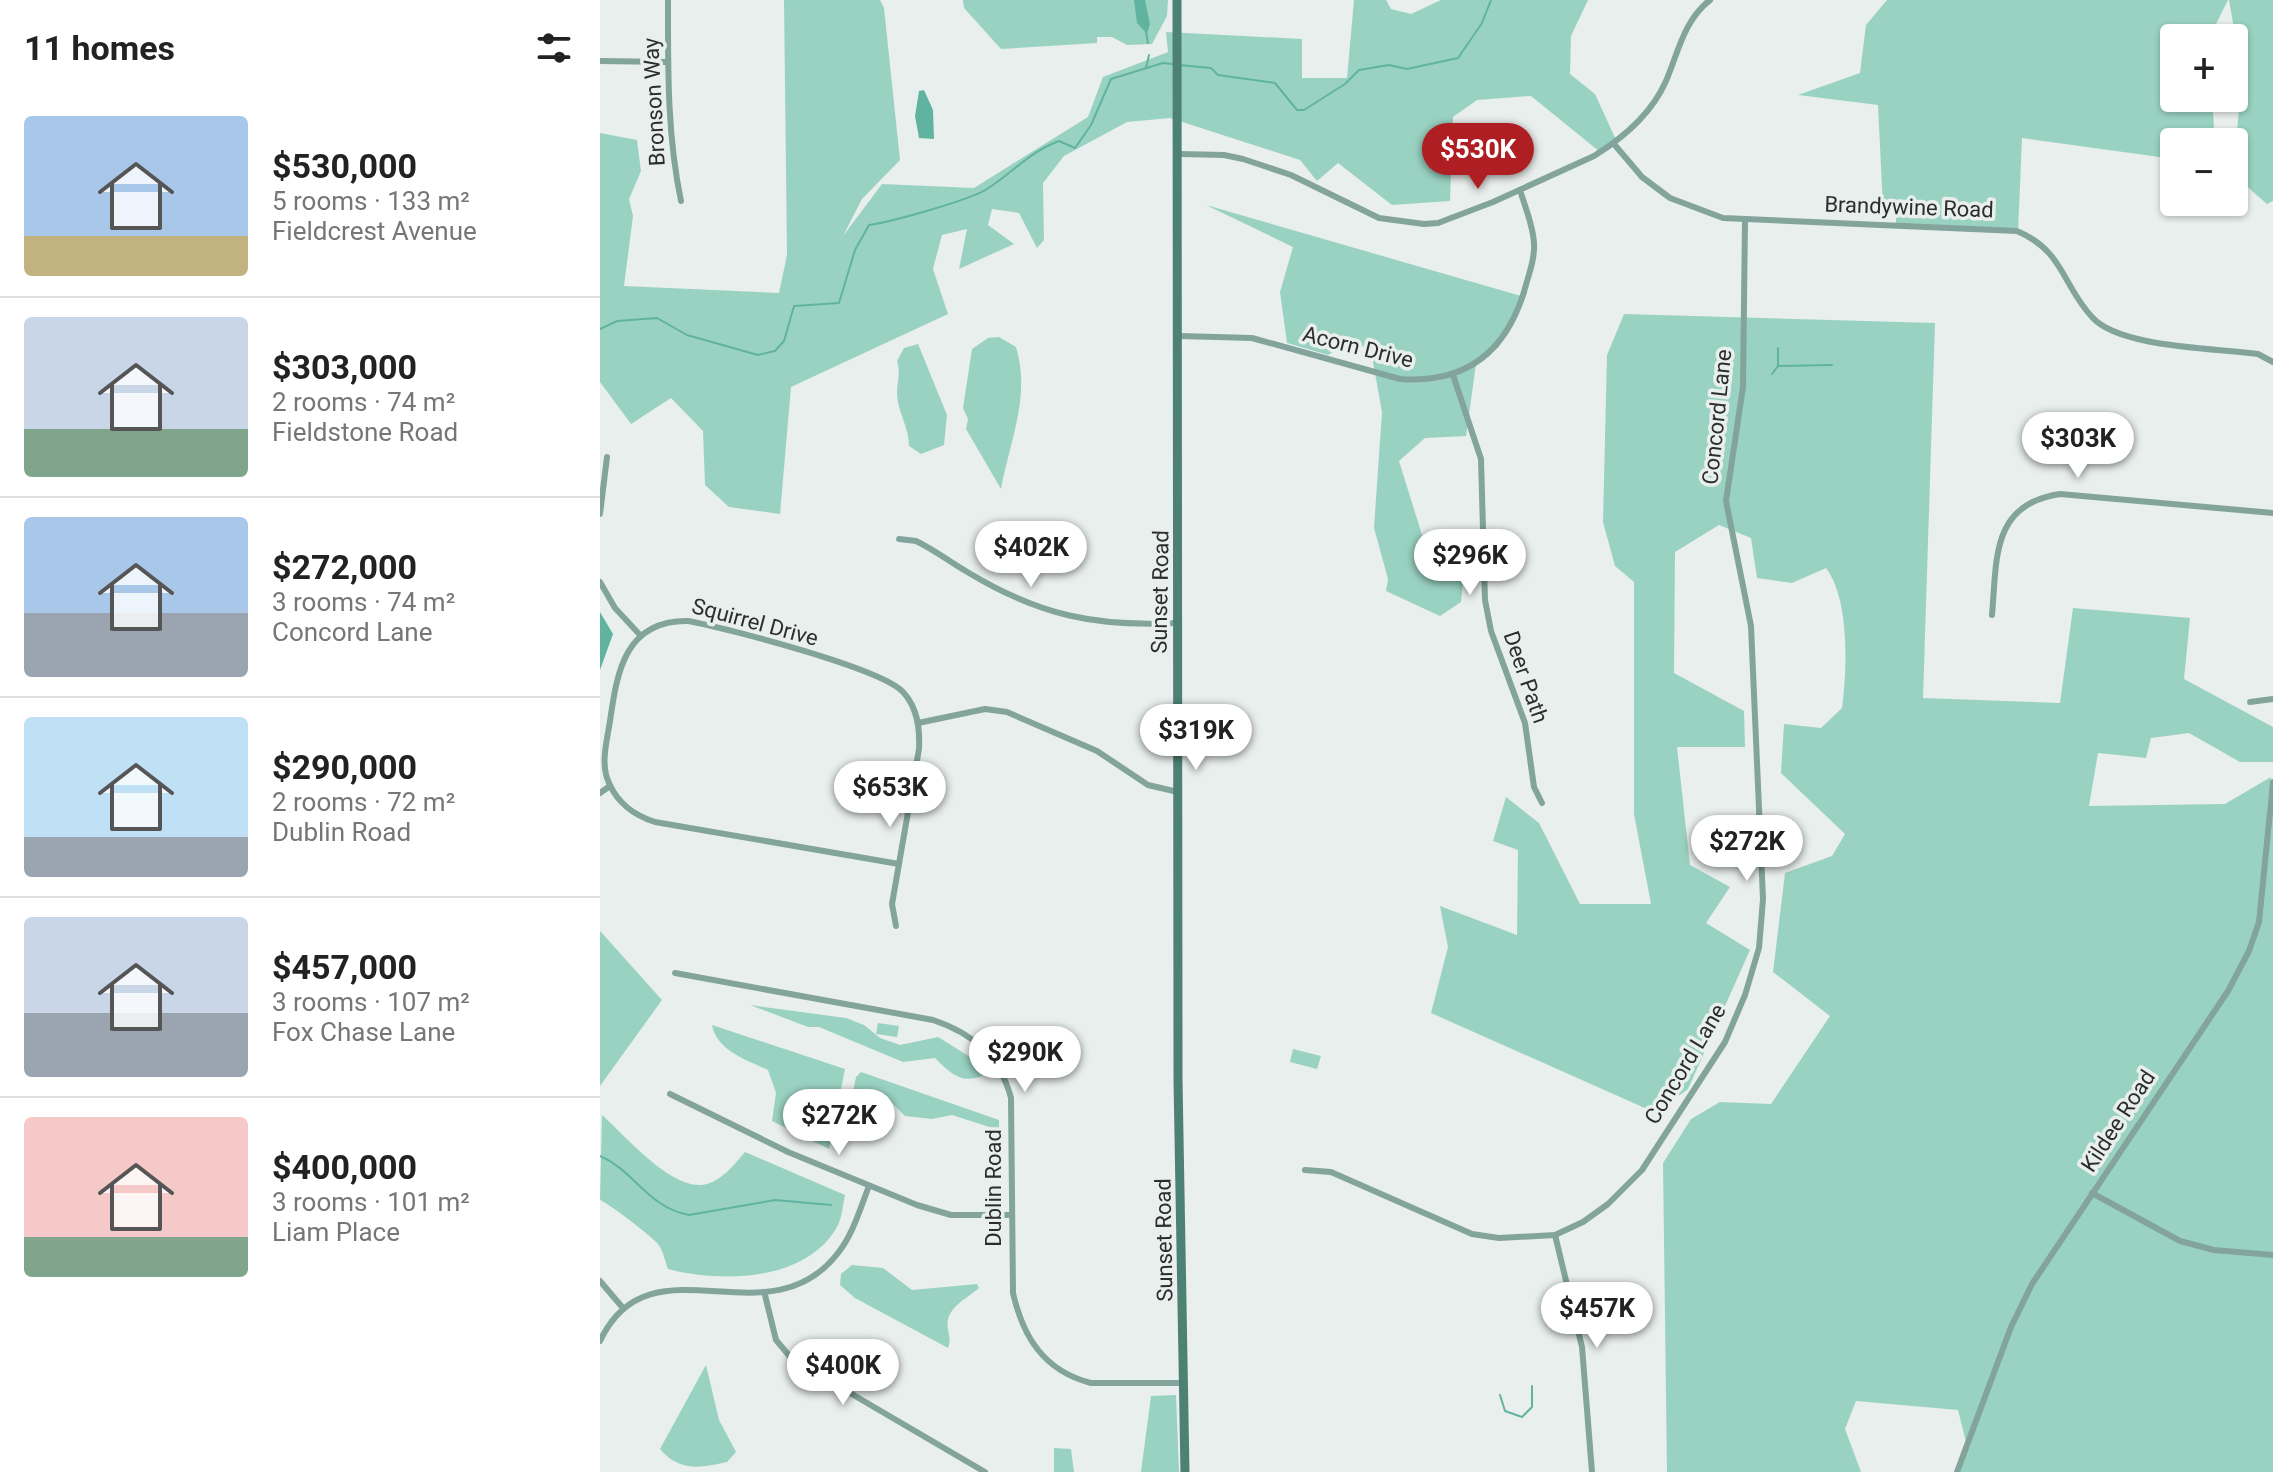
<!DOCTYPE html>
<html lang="en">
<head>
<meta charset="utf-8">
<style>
  :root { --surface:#fff; --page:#f2f2f2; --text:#222; --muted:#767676; --line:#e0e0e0; --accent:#af1e22 }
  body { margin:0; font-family:Roboto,sans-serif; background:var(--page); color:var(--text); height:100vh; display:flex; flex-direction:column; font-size:30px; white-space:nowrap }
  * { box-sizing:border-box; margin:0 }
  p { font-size:26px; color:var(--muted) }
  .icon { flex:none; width:44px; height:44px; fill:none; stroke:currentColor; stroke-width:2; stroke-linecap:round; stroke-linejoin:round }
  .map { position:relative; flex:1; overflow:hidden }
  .drawer { display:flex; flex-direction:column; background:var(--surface); width:600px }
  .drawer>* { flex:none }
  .controls { position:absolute; left:1560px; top:24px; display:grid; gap:16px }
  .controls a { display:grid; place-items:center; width:88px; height:88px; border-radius:8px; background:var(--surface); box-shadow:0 2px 6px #0004; font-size:40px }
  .price { position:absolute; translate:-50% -68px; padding:0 18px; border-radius:28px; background:#fff; color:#222; font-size:26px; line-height:52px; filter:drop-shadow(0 2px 4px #0008) }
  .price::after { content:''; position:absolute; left:50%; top:48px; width:24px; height:18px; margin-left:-12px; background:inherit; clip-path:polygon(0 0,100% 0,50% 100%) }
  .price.current { background:var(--accent); color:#fff }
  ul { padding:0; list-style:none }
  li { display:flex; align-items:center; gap:24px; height:200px; padding:0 24px }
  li+li { border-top:2px solid var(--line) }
  li span { display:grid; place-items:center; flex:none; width:224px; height:160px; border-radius:8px; color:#555 }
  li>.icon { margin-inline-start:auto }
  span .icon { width:96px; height:96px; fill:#fffc; stroke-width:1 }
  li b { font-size:34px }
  h2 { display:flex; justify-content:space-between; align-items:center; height:96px; padding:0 24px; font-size:34px }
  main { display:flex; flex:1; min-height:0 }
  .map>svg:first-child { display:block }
</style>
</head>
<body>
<main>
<section class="drawer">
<h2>11 homes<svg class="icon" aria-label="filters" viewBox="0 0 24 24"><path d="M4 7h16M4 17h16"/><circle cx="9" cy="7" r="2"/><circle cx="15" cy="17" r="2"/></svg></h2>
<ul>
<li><span style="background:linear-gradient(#a9c7e8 75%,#c2b280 0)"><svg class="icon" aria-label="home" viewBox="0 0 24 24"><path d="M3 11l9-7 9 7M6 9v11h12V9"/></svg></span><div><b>$530,000</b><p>5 rooms · 133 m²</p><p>Fieldcrest Avenue</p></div></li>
<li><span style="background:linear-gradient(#c9d6e8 70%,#7fa58c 0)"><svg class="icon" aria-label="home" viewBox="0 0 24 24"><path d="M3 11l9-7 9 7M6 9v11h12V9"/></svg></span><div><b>$303,000</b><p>2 rooms · 74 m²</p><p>Fieldstone Road</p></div></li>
<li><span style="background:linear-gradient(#a9c7e8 60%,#9aa5b1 0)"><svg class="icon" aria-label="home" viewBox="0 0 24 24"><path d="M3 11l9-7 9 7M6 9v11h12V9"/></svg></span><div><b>$272,000</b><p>3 rooms · 74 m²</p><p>Concord Lane</p></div></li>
<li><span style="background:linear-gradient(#bfe0f5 75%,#9aa5b1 0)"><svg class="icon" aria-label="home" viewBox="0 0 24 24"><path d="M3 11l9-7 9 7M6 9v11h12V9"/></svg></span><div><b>$290,000</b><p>2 rooms · 72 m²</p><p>Dublin Road</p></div></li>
<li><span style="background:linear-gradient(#c9d6e8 60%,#9aa5b1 0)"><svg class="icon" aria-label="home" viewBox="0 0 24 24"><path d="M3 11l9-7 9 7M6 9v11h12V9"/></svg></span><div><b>$457,000</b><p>3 rooms · 107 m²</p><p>Fox Chase Lane</p></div></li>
<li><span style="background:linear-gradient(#f6c9c9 75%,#7fa58c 0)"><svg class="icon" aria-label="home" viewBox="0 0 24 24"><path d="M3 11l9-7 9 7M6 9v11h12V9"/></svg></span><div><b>$400,000</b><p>3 rooms · 101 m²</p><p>Liam Place</p></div></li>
</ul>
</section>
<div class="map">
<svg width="1673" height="1472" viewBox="0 0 1673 1472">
  <rect width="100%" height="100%" fill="#e9efed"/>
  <g fill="#9ad2c2">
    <path d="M184,0H280L284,8L300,160L262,199L243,236L282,184L374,188L488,117L503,77L568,52L566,32L702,39V78H747L754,0H786L791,9L811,14L841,0H988L971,36L970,74L995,94L1017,142L1000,152L931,96L877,100L853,117L850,201L792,205L738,163L717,181L700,160L570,118L527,122L464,156L443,183L444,240L437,248L419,213L392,209L388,225L414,244L359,269L367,229L342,235L333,269L348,314L191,387L180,514L129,507L105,485L103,431L71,398L31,424L0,382V133L37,140L41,171L29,199L33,216L24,286L179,293L187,255Z"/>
    <path d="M363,0H568L567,16L552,44L527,45L512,37H497V43L401,49L364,8Z"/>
    <path d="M1287,0H1628L1609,38H1574V98H1612L1614,127L1603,142H1574V159L1422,138L1418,233L1296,224V213L1283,208L1278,105L1198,95L1260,73L1266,25Z"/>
    <path d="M1629,0H1673V201L1667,204L1644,184L1634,166L1642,75Z"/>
    <path d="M606,205L921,296L899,347L876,364L866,436L825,438L799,461L827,551L865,560L861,602L840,616L786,591L788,579L774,528L782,412L771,351L751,340L728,355L687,343L680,292L693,247Z"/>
    <path d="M1024,314L1335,323L1323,698L1460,703L1473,608L1590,618L1584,679L1673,727V762H1640L1589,733L1551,738L1546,758L1498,753L1489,806L1625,804L1671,777L1667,811L1673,812V1472H1358L1367,1446L1358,1410L1256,1401L1245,1429L1261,1472H1067L1063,1163L1091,1119L1120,1102L1171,1104L1230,1016L1173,972L1185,873L1232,856L1245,834L1181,773L1184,724L1221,728L1242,708C1247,670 1250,600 1226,568L1192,583L1157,578L1151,538L1119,525L1075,552L1074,673L1144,711L1145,747H1077L1090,865L1130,887L1106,923L1150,950L1088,1089L1056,1113L831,1013L848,947L840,906L917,935L918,850L893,841L906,797L939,823L980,904H1051L1034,814V582L1015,566L1003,522L1007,355Z"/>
    <path d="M399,337L416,347C431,396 410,440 401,489L366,429L368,419L363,408L372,349L388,338Z"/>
    <path d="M318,344L347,415L344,445L321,454L309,446C309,427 298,413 297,394C297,381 301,374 297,361L304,348Z"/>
    <path d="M0,931L62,1000L0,1086Z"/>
    <path d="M150,1005L246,1018L264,1025L280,1038L300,1045L338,1037L375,1060L384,1075C362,1085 351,1074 335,1058L303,1062L219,1027H208Z"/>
    <path d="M278,1023L299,1026L297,1037L276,1034Z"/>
    <path d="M112,1025L245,1069L229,1149L172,1121L176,1093L168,1070C147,1060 117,1051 112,1025Z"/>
    <path d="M693,1049L721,1056L717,1069L690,1062Z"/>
    <path d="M261,1072L399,1120V1130L352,1115L332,1119L305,1116L285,1096H263L253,1092L256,1077Z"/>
    <path d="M2,1115C26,1136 73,1193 107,1184C122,1180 136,1163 145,1152L245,1195C243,1204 242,1217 238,1225C208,1282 121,1283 68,1269C65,1261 63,1250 58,1244C50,1235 11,1205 0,1200Z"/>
    <path d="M252,1265L283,1268L312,1290L377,1284L379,1288C365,1300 344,1309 348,1329C349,1337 351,1340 348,1348L255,1298L240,1285L241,1274Z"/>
    <path d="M106,1365L119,1420L136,1452L127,1462C101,1468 79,1472 60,1449Z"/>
    <path d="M576,1395L579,1472H541L551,1396Z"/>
    <path d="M454,1448L471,1449L474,1472H454Z"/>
  </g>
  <g fill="#60b49f">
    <path d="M534,0H545L550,24L547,34L537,23Z"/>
    <path d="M324,90L333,110L334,139L319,138L315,116L319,91Z"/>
    <path d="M0,612L13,634L0,670Z"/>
  </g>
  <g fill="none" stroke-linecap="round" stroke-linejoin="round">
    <g stroke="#60b49f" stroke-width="2">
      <path d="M546,32L548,43"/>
      <path d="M579,65L611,68L618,75L675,83L697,110H704L745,84L759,70L789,65L807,69L858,58L882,23L891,0"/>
      <path d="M546,68L549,55"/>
      <path d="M0,329L17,321L57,318L87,335L158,355L175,351L184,341L194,306L239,303L255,250L269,225C291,222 370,200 387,189C412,173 431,151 459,141L475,148L491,125L511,79L563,63L573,64"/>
      <path d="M1178,366L1232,365"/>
      <path d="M1172,374L1178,366V348"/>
      <path d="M0,1156C35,1171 47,1207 89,1215L175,1200L231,1205"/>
      <path d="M900,1395L905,1411L922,1417L932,1407V1386"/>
    </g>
    <g stroke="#83a49b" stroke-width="6">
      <path d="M68,0C68,68 67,134 81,201"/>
      <path d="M0,61L68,62"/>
      <path d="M1014,144L1042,177L1070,198L1123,218L1417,231C1464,251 1462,285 1492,317C1519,348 1617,348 1658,354L1673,362"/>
      <path d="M579,154L624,155L643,159L691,175L779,218L824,224L838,223L893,202L994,156C1023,138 1052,113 1066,81C1078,53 1084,20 1110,0"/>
      <path d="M579,336L652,338L800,379C865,384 905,353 924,292C928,276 935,260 934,243C933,225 925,207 920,190"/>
      <path d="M853,375L881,459L885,600L891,631L925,723L934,787L942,803"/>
      <path d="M0,514L7,457"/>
      <path d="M299,539L316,541C335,550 351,563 369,573C439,615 495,627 576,623"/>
      <path d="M0,582L15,608L41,636"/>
      <path d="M1392,615C1397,559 1391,504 1460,494L1673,513"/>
      <path d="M1650,702L1673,699"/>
      <path d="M318,723L385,709L407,712L497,751L548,785L578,792"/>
      <path d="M0,793L10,786"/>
      <path d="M296,926L292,904L319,749C320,729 318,708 303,692C281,668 126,628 88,621C25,620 17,672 10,721C7,741 0,764 9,783C18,804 34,815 55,822L299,864"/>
      <path d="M75,973L333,1020C372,1033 400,1056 411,1098L413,1293C423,1337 444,1371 491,1383H584"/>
      <path d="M70,1094L188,1152L317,1205L351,1215H411"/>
      <path d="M705,1170L731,1172L872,1234L899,1238L955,1235L983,1222L1008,1204L1042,1170L1125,1042L1145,995L1159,948L1163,899L1151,626L1126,501L1143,387L1145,220"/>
      <path d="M1492,1193L1580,1241L1614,1250L1673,1255"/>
      <path d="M955,1235L982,1347L992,1472"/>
      <path d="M0,1281L23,1308"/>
      <path d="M165,1295L176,1340L192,1359L385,1472"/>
      <path d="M0,1341C50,1234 168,1344 238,1253C253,1234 260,1209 269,1186"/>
      <path d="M1357,1472L1411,1327L1432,1284L1628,991L1649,951L1659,922L1673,782"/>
    </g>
    <path stroke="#4d8174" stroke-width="9" d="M577,0L578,1080L585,1472"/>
  </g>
  <g text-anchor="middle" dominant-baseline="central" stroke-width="7" stroke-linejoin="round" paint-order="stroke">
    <g font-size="22" fill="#2c2e2d" stroke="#e9efed">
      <text transform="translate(54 102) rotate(-93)">Bronson Way</text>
      <text transform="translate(1309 207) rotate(2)">Brandywine Road</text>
      <text transform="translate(758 347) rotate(14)">Acorn Drive</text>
      <text transform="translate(1117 417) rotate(-84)">Concord Lane</text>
      <text transform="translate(560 592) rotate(-89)">Sunset Road</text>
      <text transform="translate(155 622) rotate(15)">Squirrel Drive</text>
      <text transform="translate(926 677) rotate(71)">Deer Path</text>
      <text transform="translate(1085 1064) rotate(-59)">Concord Lane</text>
      <text transform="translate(1518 1121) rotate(-57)">Kildee Road</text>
      <text transform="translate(393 1188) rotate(-90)">Dublin Road</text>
      <text transform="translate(564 1240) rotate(-91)">Sunset Road</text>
    </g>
  </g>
</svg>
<div class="controls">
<a>+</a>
<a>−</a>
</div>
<b class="price current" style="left:878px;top:191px">$530K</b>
<b class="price" style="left:1478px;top:480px">$303K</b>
<b class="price" style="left:431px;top:589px">$402K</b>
<b class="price" style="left:870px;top:597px">$296K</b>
<b class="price" style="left:596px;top:772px">$319K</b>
<b class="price" style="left:290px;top:829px">$653K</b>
<b class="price" style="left:1147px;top:883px">$272K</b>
<b class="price" style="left:425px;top:1094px">$290K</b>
<b class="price" style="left:239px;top:1157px">$272K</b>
<b class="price" style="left:997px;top:1350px">$457K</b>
<b class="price" style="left:243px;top:1407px">$400K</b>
</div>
</main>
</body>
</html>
